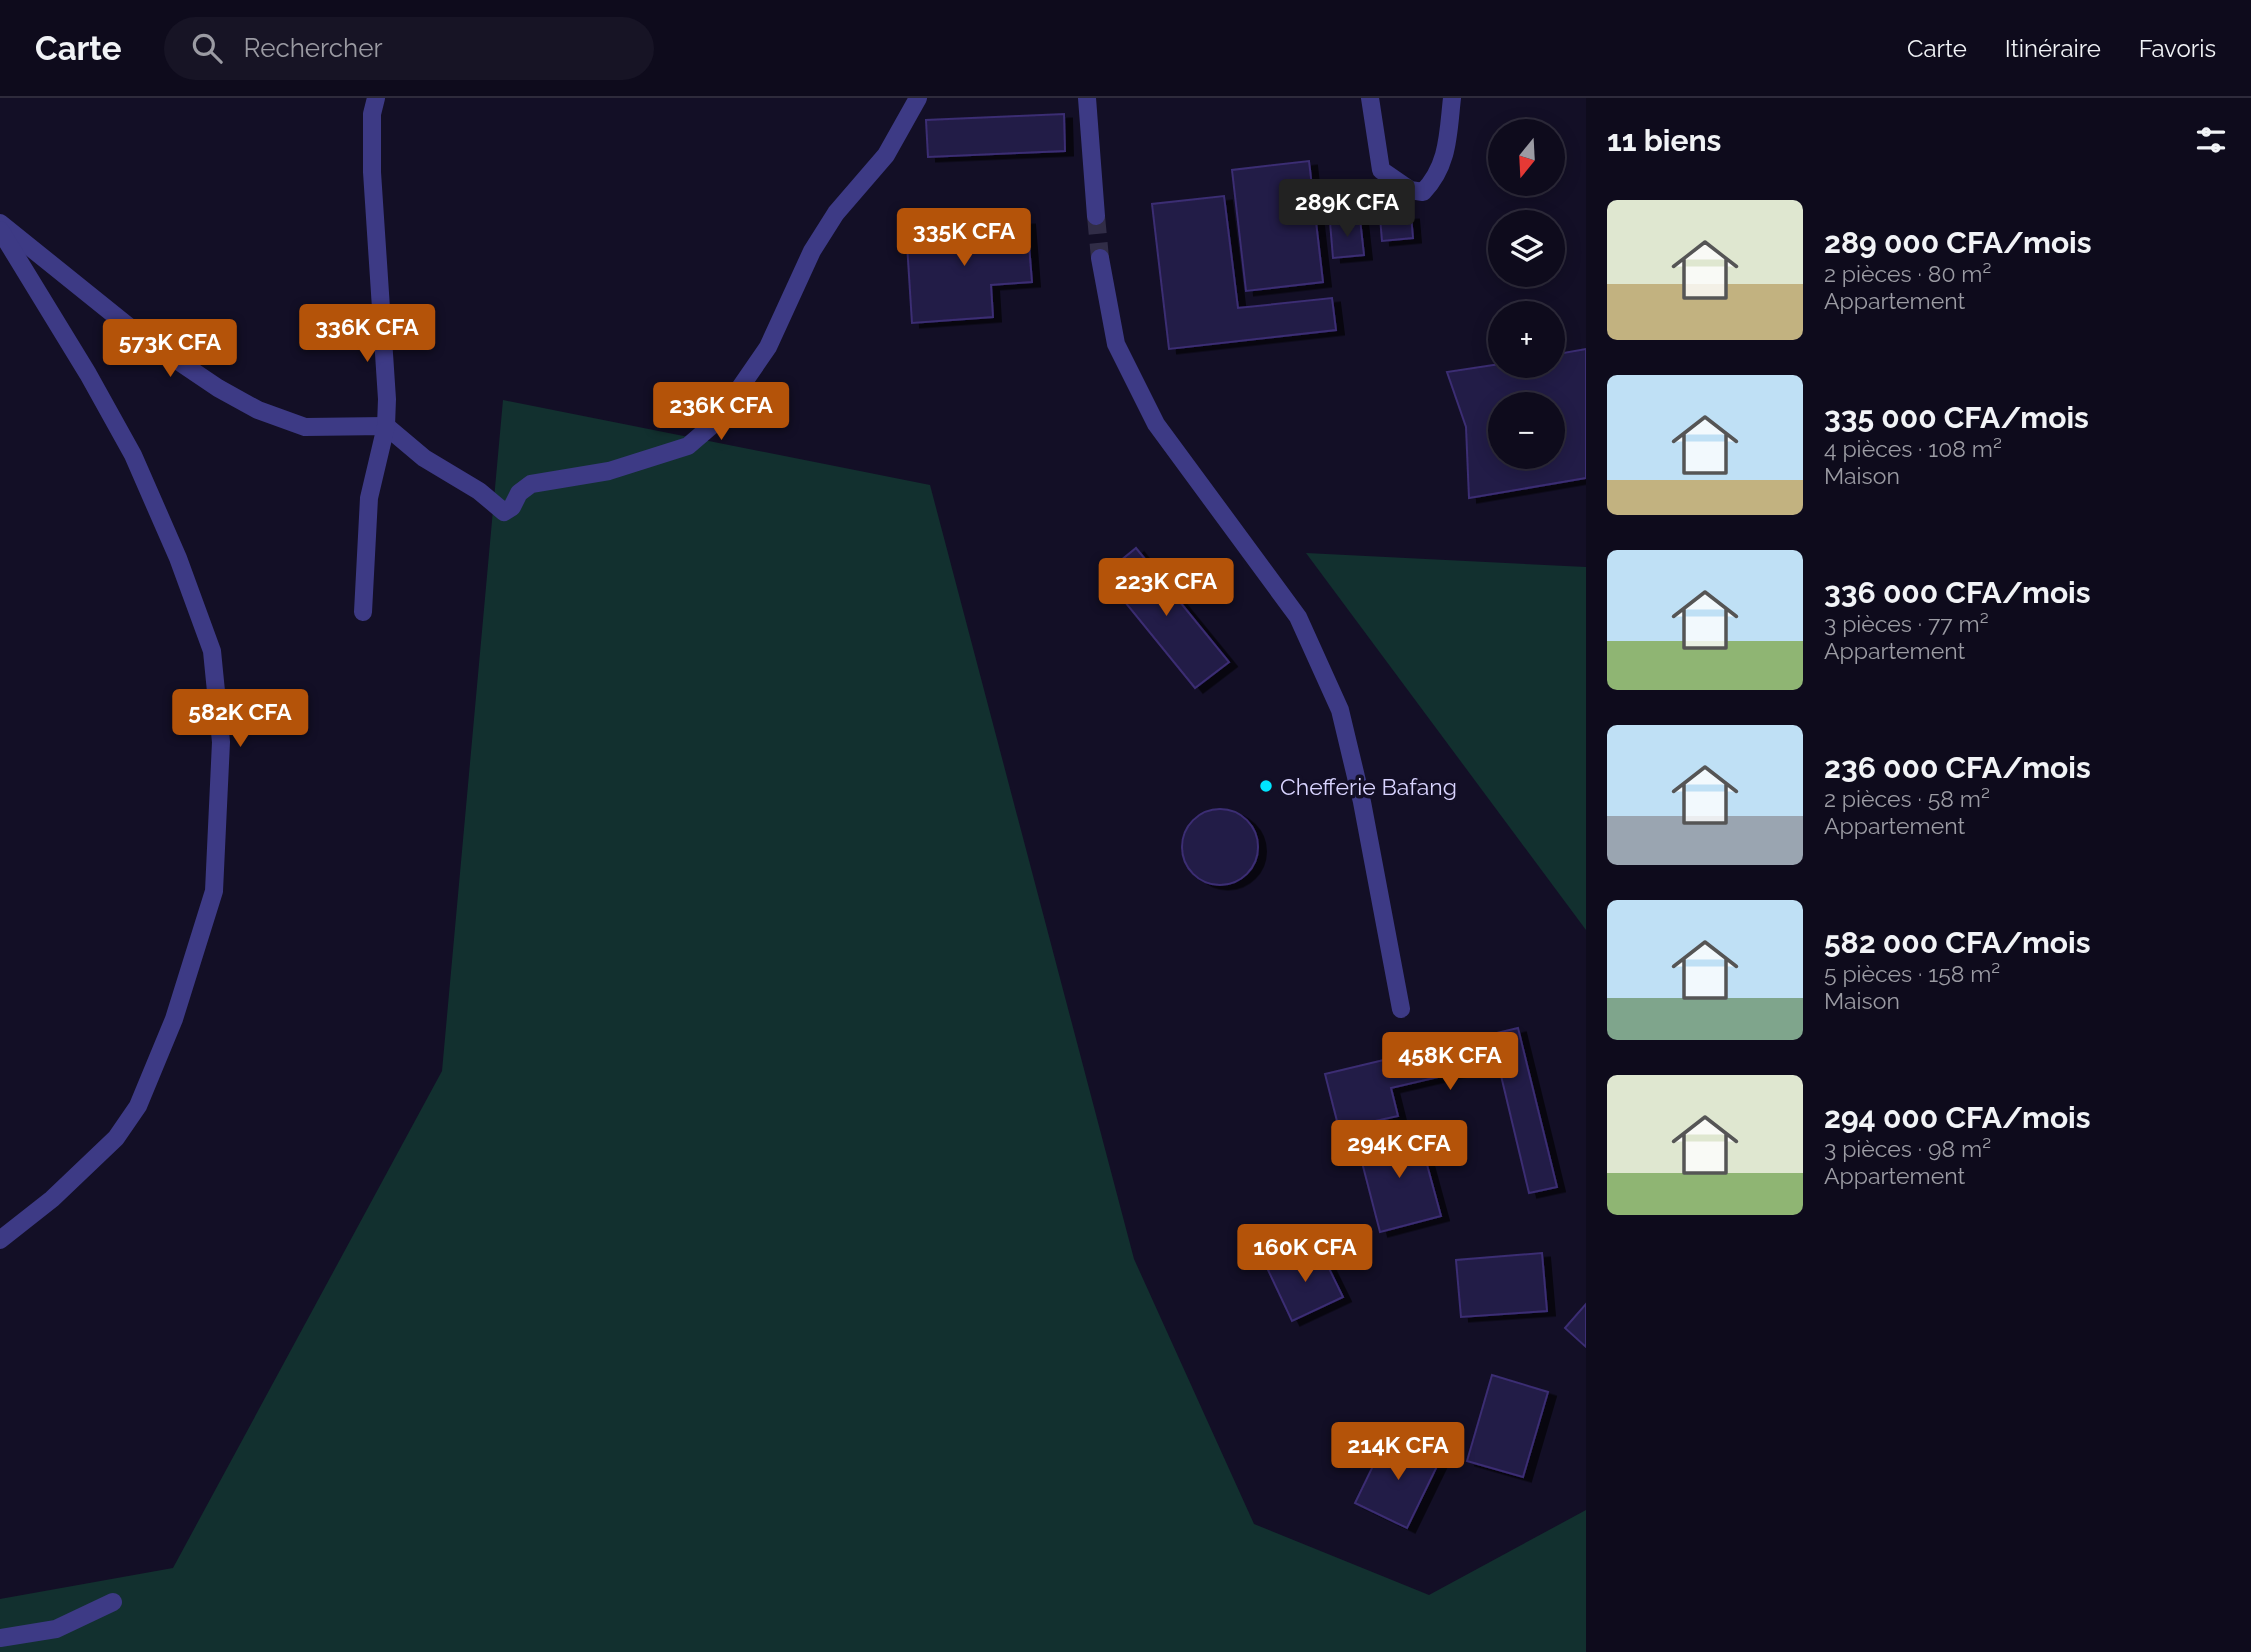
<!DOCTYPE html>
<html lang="fr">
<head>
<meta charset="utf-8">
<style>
  :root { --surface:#0e0b1c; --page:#171425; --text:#f1f3f6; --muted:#9b9ba3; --line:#2e2b3b; --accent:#b45309 }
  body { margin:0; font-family:Raleway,sans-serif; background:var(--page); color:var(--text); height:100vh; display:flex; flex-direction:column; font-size:26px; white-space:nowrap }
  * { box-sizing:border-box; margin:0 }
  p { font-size:23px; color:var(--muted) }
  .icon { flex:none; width:38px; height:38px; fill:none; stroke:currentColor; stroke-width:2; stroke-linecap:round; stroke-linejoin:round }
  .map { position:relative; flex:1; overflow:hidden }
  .side { display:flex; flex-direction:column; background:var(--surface); width:665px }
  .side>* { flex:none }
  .needle { width:46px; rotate:198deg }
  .buttons { position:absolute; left:1488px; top:21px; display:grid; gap:14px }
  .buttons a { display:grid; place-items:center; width:77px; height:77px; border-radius:50%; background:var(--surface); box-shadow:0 4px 18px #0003,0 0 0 2px var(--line); font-size:35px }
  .price { position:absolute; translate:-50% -60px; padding:0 16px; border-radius:7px; background:var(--accent); color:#fff; font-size:23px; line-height:46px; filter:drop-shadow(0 2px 4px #0008) }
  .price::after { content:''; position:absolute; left:50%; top:42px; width:21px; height:16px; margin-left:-10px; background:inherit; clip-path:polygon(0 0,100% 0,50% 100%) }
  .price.on { background:#222; color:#fff }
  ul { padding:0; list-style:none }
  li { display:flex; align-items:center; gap:21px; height:175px; padding:0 21px }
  li span { display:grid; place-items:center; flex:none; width:196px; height:140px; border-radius:10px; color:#555 }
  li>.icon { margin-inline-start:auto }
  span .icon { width:84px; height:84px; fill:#fffc; stroke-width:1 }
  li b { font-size:30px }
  h2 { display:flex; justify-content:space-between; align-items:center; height:84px; padding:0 21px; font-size:30px }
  header { display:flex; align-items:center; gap:42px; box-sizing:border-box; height:98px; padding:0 35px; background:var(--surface); border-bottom:2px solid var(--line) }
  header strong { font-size:33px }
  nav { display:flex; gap:38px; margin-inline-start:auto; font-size:24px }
  .search { width:490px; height:63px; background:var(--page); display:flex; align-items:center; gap:18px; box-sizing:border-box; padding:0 24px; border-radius:38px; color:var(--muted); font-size:26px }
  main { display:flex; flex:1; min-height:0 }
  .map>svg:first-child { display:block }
</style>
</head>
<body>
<header>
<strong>Carte</strong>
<div class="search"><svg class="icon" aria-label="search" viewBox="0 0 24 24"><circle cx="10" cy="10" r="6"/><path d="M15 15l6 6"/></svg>Rechercher</div>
<nav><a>Carte</a><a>Itinéraire</a><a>Favoris</a></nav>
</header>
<main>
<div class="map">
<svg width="1586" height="1554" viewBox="0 0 1586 1554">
  <defs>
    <filter id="shadow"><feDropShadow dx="8" dy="4.5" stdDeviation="0" flood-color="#0009"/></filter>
  </defs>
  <rect width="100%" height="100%" fill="#130f26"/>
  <g fill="#12302f">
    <path d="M503,302L930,387L1134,1161L1254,1426L1429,1497L1586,1412V1554H0V1501L173,1470L442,973Z"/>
    <path d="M1306,455L1586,469V832Z"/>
  </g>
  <g fill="#241b47" stroke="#3b2d73" stroke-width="2" fill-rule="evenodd" filter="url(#shadow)">
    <path d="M1064,16L1065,53L928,59L926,22Z"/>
    <path d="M1309,63L1323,184L1246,193L1232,72Z"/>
    <path d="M1224,98L1238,210L1332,200L1336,232L1169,251L1152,106Z"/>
    <path d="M1411,117L1413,140L1382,143L1380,119Z"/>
    <path d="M1360,121L1364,157L1333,160L1330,124Z"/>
    <path d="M1027,122L1032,184L991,187L993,219L912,225L906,130Z"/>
    <path d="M1586,251V380L1469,400L1466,329L1447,274L1500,266L1552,268V257ZM1500,306H1552V359H1500Z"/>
    <path d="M1136,450L1229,564L1195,590L1103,477Z"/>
    <circle cx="1220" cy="749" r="38"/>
    <path d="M1518,930L1557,1089L1529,1095L1498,965L1391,990L1398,1018L1339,1031L1325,976Z"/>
    <path d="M1417,1030L1441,1118L1380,1134L1357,1045Z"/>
    <path d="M1318,1148L1343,1199L1292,1223L1268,1172Z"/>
    <path d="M1542,1155L1547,1213L1461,1219L1456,1162Z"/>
    <path d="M1586,1206V1249L1565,1230Z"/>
    <path d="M1492,1277L1548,1294L1523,1379L1467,1363Z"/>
    <path d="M1388,1337L1440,1362L1407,1430L1355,1405Z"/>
  </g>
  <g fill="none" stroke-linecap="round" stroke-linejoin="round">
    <path stroke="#312d47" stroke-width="18" stroke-dasharray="18 9" stroke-linecap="butt" d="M1096,118L1100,160"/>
    <g stroke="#3d3a85" stroke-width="18">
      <path d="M1087,0L1096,118"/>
      <path d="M1370,0L1381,72L1410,92L1423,94C1449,67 1448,35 1452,0"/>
      <path d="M0,125L138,236L218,290L258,312L305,329L386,328L424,360L479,393L504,414L512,409L519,395L531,386L609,373L688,348L717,323L768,249L812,153L836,115L886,57L918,0"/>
      <path d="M0,132L88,276L133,357L178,460L212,553L221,644L214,793L174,921L138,1008L116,1040L52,1101L0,1142"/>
      <path d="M1100,160L1116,246L1156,326L1298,519L1340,612L1362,704L1401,911"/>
      <path d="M363,514L369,400L386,328L387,301L372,74V16L376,0"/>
      <path d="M0,1540L56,1531L113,1504"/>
    </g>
  </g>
  <circle fill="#00e5ff" stroke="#130f26" stroke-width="2.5" cx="1266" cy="688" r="7"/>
  <g text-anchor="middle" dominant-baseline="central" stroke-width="7" stroke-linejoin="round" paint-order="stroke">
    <g font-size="23" fill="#d9d4ff" stroke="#130f26" text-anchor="start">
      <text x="1280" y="688">Chefferie Bafang</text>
    </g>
  </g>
</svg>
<div class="buttons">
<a><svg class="needle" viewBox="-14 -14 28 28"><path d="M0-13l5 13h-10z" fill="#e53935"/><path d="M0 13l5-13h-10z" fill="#9b9ba3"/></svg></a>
<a><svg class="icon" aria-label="layers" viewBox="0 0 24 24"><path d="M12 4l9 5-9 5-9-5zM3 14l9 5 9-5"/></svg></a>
<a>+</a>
<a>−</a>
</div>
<b class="price on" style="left:1347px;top:141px">289K CFA</b>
<b class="price" style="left:964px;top:170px">335K CFA</b>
<b class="price" style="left:367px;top:266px">336K CFA</b>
<b class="price" style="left:170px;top:281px">573K CFA</b>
<b class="price" style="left:721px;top:344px">236K CFA</b>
<b class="price" style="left:1166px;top:520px">223K CFA</b>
<b class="price" style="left:240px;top:651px">582K CFA</b>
<b class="price" style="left:1450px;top:994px">458K CFA</b>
<b class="price" style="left:1399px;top:1082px">294K CFA</b>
<b class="price" style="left:1305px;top:1186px">160K CFA</b>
<b class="price" style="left:1398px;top:1384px">214K CFA</b>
</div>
<section class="side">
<h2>11 biens<svg class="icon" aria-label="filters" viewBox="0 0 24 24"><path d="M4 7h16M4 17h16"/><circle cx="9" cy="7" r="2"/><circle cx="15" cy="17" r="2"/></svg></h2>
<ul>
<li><span style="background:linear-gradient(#dfe7d0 60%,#c2b280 0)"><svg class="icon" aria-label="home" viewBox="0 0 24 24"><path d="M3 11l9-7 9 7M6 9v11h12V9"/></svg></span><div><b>289 000 CFA/mois</b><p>2 pièces · 80 m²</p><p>Appartement</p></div></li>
<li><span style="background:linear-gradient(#bfe0f5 75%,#c2b280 0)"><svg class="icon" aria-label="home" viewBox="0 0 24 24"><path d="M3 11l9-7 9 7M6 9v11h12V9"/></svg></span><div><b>335 000 CFA/mois</b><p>4 pièces · 108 m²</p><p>Maison</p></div></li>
<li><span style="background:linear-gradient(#bfe0f5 65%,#8fb573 0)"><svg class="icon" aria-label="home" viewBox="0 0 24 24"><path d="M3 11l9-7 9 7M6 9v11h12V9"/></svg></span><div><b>336 000 CFA/mois</b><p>3 pièces · 77 m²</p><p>Appartement</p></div></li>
<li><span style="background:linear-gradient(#bfe0f5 65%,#9aa5b1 0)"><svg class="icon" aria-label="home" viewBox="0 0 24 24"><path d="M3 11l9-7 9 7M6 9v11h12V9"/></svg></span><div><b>236 000 CFA/mois</b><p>2 pièces · 58 m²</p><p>Appartement</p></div></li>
<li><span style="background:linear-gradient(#bfe0f5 70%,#7fa58c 0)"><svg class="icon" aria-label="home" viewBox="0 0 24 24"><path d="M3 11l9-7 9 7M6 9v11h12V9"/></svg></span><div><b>582 000 CFA/mois</b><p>5 pièces · 158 m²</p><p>Maison</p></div></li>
<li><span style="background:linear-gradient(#dfe7d0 70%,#8fb573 0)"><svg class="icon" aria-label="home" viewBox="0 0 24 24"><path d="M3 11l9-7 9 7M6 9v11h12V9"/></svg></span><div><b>294 000 CFA/mois</b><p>3 pièces · 98 m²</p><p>Appartement</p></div></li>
</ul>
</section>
</main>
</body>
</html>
